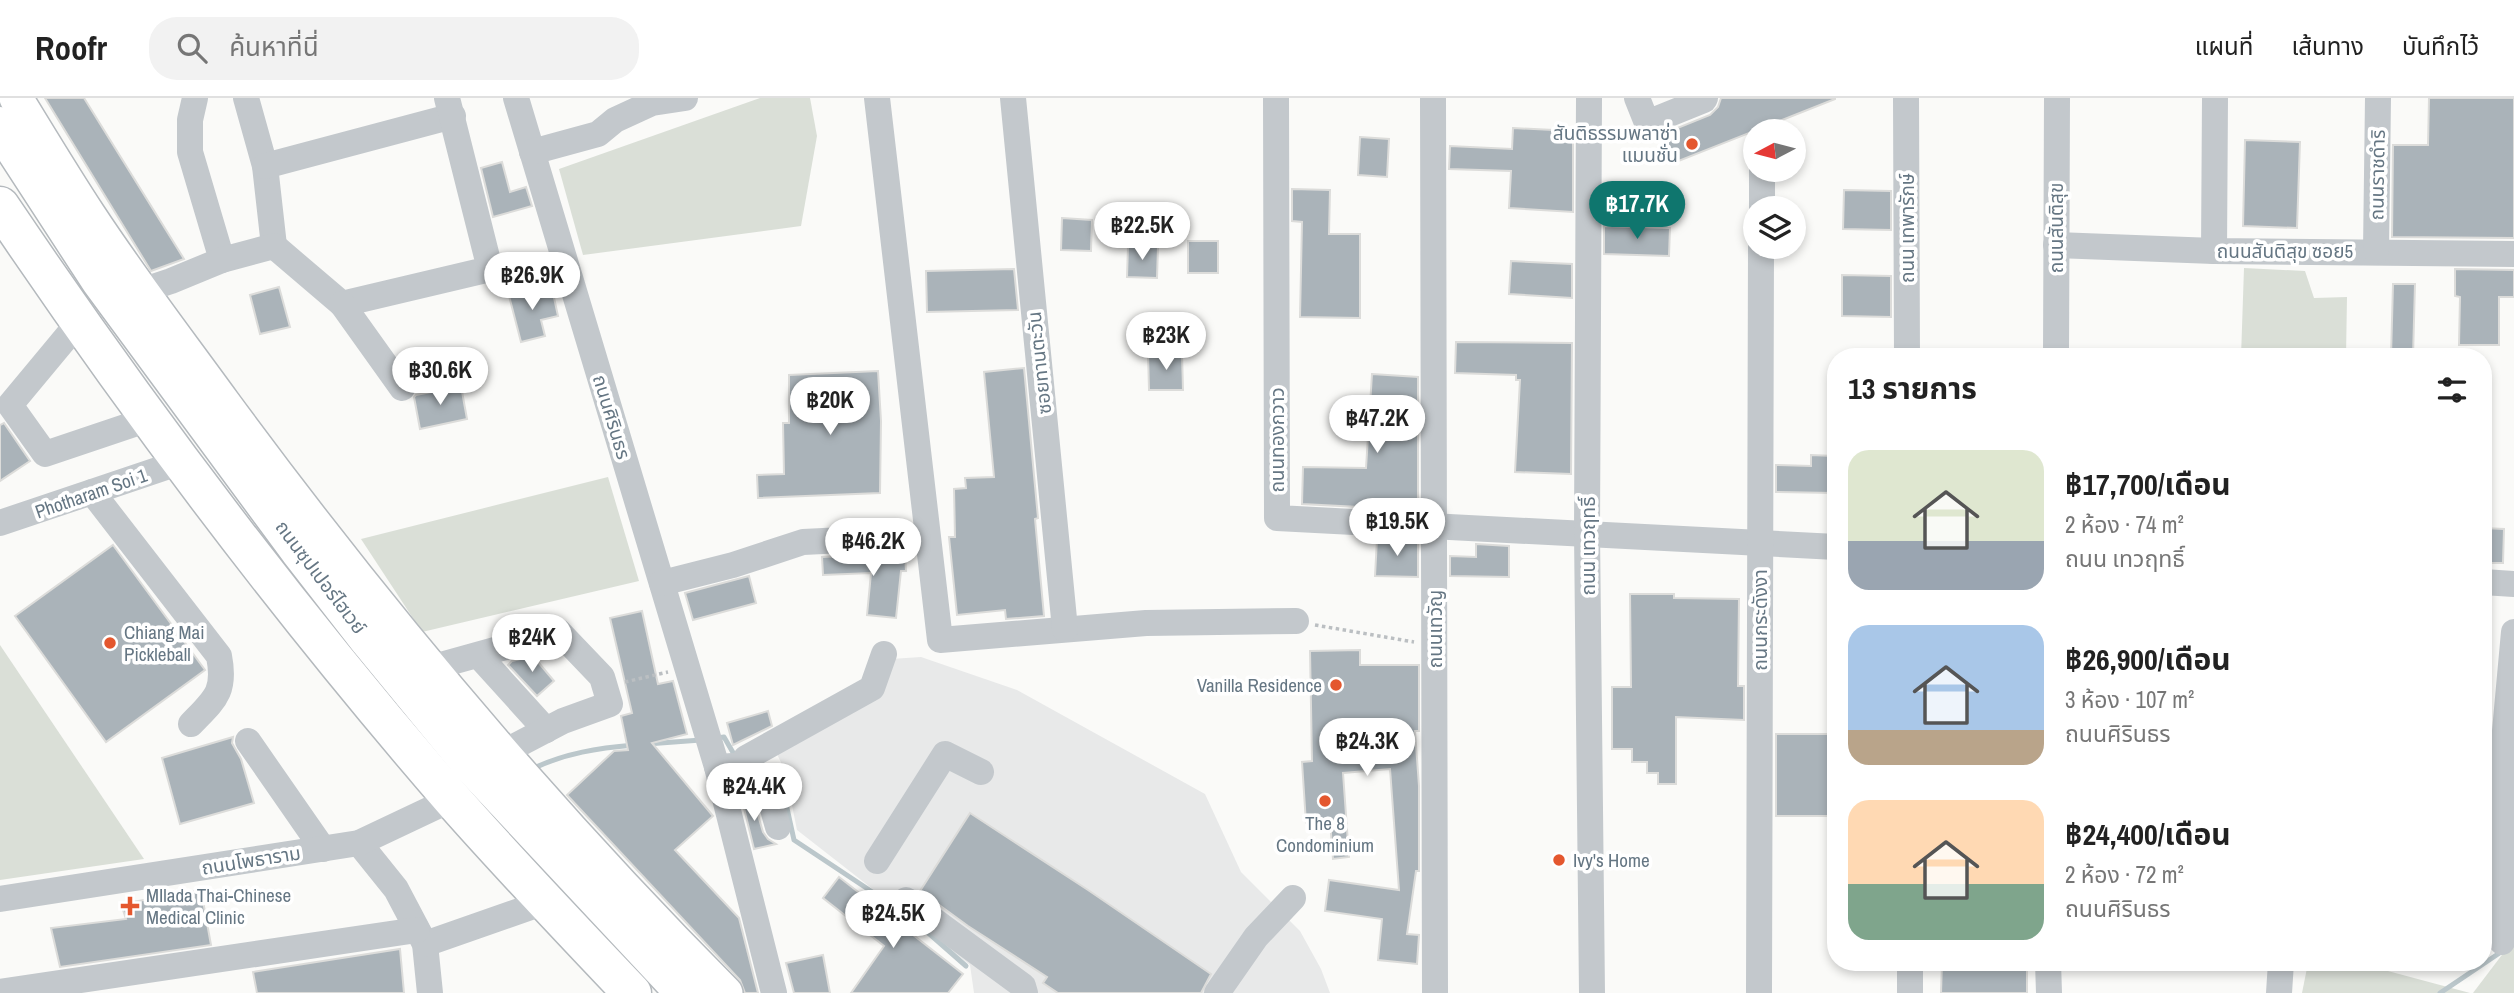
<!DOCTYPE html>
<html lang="th">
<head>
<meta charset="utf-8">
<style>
  :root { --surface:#fff; --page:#f2f2f2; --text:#222; --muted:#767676; --line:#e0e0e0; --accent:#0f766e }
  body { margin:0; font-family:"Archivo Narrow","Noto Sans Thai",sans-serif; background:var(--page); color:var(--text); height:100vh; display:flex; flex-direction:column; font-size:26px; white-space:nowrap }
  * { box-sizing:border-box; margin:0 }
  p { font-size:23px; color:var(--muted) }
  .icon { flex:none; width:38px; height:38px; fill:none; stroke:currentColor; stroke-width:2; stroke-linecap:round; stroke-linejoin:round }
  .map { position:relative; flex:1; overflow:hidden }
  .sheet { position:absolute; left:1827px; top:250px; width:665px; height:623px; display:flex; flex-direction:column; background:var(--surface); border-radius:28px; box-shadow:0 4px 10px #0003 }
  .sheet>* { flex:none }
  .needle { width:46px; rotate:263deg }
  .tools { position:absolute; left:1743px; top:21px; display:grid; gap:14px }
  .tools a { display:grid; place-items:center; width:63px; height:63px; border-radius:50%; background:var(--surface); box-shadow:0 4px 10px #0003; font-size:35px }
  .price { position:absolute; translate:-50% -60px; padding:0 16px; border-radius:24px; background:#fff; color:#222; font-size:23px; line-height:46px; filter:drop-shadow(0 2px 4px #0008) }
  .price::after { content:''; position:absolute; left:50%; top:42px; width:21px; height:16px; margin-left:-10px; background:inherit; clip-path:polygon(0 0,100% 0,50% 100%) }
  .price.active { background:var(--accent); color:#fff }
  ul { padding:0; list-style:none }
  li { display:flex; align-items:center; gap:21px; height:175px; padding:0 21px }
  li span { display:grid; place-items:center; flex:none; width:196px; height:140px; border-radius:21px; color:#555 }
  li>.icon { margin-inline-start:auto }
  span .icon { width:84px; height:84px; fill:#fffc; stroke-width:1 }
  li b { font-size:30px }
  h2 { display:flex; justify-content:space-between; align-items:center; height:84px; padding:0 21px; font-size:30px }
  header { display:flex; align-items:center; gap:42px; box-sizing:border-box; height:98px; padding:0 35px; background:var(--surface); border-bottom:2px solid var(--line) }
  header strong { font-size:33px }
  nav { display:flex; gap:38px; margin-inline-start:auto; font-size:24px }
  .search { width:490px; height:63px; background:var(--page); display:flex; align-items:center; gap:18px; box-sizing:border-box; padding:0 24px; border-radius:28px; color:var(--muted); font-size:26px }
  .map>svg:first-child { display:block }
</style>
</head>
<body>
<header>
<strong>Roofr</strong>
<div class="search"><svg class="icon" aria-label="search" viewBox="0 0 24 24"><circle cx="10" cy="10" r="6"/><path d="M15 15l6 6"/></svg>ค้นหาที่นี่</div>
<nav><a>แผนที่</a><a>เส้นทาง</a><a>บันทึกไว้</a></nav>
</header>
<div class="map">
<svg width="2514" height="895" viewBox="0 0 2514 895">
  <rect width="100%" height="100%" fill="#fafaf8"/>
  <path fill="#e8e9e9" d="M921,559L1017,592L1205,696L1241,774L1300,833L1321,871L1330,895H974L970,867L797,732L785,673L777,656L891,561Z"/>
  <g fill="#dadfd7">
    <path d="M760,0H810L817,38L801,128L583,157L559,71Z"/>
    <path d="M2244,170L2305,173L2314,200L2347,199L2346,259H2241Z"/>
    <path d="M608,379L639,483L422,534L361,441Z"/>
    <path d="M0,547L144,761L0,782Z"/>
    <path d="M2514,841V895H2473Z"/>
    <path d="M2308,865H2358L2470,895H2302Z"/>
  </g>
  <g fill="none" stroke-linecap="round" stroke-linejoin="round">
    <g stroke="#bbc7cb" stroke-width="5">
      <path d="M717,640L724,639L735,658"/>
      <path d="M647,646L701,642"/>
      <path d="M532,671C565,655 599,650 634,647"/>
      <path d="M779,694L785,701L794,742L901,813"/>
      <path d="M925,832L966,868"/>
      <path d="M2440,895L2501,854"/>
    </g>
  </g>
  <g fill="#aab3b9" stroke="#dcdcda" stroke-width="2" fill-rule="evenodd">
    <path d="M45,0H84L184,161L151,173Z"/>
    <path d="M1721,0H1835V1L1671,66L1660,37L1710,17L1718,9Z"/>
    <path d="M2429,0H2514V140L2392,139L2393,47H2428Z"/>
    <path d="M1513,30L1573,33V114L1509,110L1511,73L1449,71L1450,48L1512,51Z"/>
    <path d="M1360,39L1389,41L1387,79L1358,77Z"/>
    <path d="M2245,42L2300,44L2297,130L2243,128Z"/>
    <path d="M502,64L510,94L526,89L532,108L493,119L481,70Z"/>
    <path d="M1292,91L1330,92L1329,136H1360V220L1300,219L1302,124L1292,123Z"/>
    <path d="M1844,92L1891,93V132L1843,131Z"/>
    <path d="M1062,120L1092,122L1091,153L1061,152Z"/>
    <path d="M1604,128L1670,130L1669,158L1604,156Z"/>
    <rect x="1188" y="143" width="30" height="32"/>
    <path d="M1128,148L1158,149L1157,180L1127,179Z"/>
    <path d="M1511,163L1572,166V200L1509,196Z"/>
    <path d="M1014,171L1018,212L927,214L926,173Z"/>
    <path d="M2455,171L2514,172V199H2499V247H2459L2460,199L2455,198Z"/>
    <path d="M1842,177L1891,178V219L1842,218Z"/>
    <path d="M2393,186H2415L2413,259H2391Z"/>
    <path d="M533,188L536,199L553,195L558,218L541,222L545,238L521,244L508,194Z"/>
    <path d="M279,189L290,229L260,236L250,197Z"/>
    <path d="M1456,244L1572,245L1571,376L1515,374L1520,282H1516V277L1455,275Z"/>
    <path d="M1148,255H1182L1183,292H1149Z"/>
    <path d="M1024,270L1038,420L1035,421L1044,518L1006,521L1005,512L957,517L949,439H955L954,391L966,390L965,380L994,379L984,274Z"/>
    <path d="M878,273L881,323L880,395L758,400L757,377L784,376L783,325H789V277Z"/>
    <path d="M1372,276L1418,279V412L1302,406L1303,369L1366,370Z"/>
    <path d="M461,288L467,321L420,331L414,299L416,297Z"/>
    <path d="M4,325L30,363L0,383V327Z"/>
    <path d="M1811,357L1834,358L1833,395L1776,394V367L1811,368Z"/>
    <path d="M2483,430L2504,431L2503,465H2483Z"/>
    <path d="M1377,441L1418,443V479L1375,478Z"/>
    <path d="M1476,446L1509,448V479L1450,478V458L1476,459Z"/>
    <path d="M113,447L205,572L106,644L15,518Z"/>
    <path d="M905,455L906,473H901L896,520L867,517L871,475L823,477L822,459Z"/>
    <path d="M749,478L756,505L693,522L685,495Z"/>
    <path d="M1630,496H1674V500L1739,501L1738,588H1744V622L1676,619V686H1658V675H1647V664H1632V651H1612V589H1631Z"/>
    <path d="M642,513L658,586L673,583L687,636L652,645L713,718L675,752L739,820L758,895H745L740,882L567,697L614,653L628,652L621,618L632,615L610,520Z"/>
    <path d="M1360,552V567H1419V633H1415L1419,688V773H1416L1407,836L1419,837L1417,866L1378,862L1382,821L1325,813L1329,782L1399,792L1390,671L1343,675L1349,759L1333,761L1330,723L1306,725L1302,664L1312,663L1310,553ZM1346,621H1379V649L1348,651Z"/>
    <path d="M533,558L554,583L537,598L508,567L512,563Z"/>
    <path d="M768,613L772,628L733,647L727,625Z"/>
    <rect x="1776" y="636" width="60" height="82"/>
    <path d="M233,639L232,645L241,661L254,705L180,726L162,660Z"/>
    <path d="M739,690L753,700L763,734L768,741L776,746L754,751Z"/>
    <path d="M970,715L1088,792L1211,876L1201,895H1058L1043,885L1047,879L968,828L920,793Z"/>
    <path d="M839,779L963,876L948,895H851L884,848L823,800Z"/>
    <path d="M201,792L211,847L60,869L51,830L126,821L121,806Z"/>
    <path d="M400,851L404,895H257L253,874Z"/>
    <path d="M823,857L830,895H794L786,865Z"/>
    <path d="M1942,864H2027V895H1941Z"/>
  </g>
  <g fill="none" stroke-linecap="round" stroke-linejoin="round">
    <defs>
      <path id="major" d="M16,0C40,39 64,79 89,117C131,181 178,242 223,304C376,512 543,711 726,895"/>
      <g id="highway">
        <path d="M0,28L100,182L299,452L369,542L470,665L685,895"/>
        <path d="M0,108C139,314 289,513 452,701C510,767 571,831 632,895"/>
      </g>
    </defs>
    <use href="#major" stroke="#b5babe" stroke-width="36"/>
    <use href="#highway" stroke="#b4b9bd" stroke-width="41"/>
    <g stroke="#bbbfc2" stroke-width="3.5" stroke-dasharray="3.5 3.5" stroke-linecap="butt">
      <path d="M1315,527L1414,544"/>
      <path d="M625,584L668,574"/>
    </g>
    <g stroke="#c3c8cc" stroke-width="26">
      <path d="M195,0L190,22V54L222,162"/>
      <path d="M246,0L265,68L274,148"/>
      <path d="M516,0L717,669L774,895"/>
      <path d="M877,0L940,542L1146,525L1296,523"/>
      <path d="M1013,0L1065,531"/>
      <path d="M1276,0L1277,420L1836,449"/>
      <path d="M1433,0L1435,895"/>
      <path d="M1589,0L1587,435L1592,895"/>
      <path d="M1637,0L1647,25L1704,2L1705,0"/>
      <path d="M1906,0L1907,259"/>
      <path d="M532,54L598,36L615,22L652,5L685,0"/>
      <path d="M265,68L453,18"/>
      <path d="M1762,110V72"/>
      <path d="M2056,147L2214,153L2514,156"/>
      <path d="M2214,153L2215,0"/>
      <path d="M2376,153L2378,0"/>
      <path d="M141,193L171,183L222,162L274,148L342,206L490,171L447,0"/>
      <path d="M342,206L402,290"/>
      <path d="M79,224L10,307L45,356L149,321"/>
      <path d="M2056,259L2057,0"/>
      <path d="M92,394L219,558C226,594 215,601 191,626"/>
      <path d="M0,425L181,364"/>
      <path d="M2483,484L2514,486"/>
      <path d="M662,485L733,467L803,444L904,439"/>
      <path d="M479,558L546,632"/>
      <path d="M430,570L559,534L602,579L610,606L563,623L502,655"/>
      <path d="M248,643L323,751"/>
      <path d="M746,660L872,590L884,556"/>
      <path d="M717,669L733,668L767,690L778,729"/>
      <path d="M359,745L396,791L425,846L430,895"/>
      <path d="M877,763L945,656L981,674"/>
      <path d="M0,801L359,745L452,701"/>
      <path d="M906,802L1023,888L1025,895"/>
      <path d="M2502,844L2504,644L2514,534"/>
      <path d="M425,846L545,804"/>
      <path d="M1910,864V895"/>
      <path d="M2048,864L2049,895"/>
      <path d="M0,894L417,832"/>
      <path d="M1217,895L1256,839L1293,800"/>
      <path d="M1759,895L1761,149"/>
      <path d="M2279,895L2281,864"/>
    </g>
    <use href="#major" stroke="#fff" stroke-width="33"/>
    <use href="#highway" stroke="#fff" stroke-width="38"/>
  </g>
  <g fill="#e4572e" stroke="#fff" stroke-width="2.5">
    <circle cx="1692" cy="46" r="7"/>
    <circle cx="110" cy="545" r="7"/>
    <circle cx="1336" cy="587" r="7"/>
    <circle cx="1325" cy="703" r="7"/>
    <circle cx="1559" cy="762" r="7"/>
    <path d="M126.5 797.5h7v7h7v7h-7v7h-7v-7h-7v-7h7z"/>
  </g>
  <g text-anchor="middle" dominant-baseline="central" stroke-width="7" stroke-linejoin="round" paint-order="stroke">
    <g font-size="19" fill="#657683" stroke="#fff" text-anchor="start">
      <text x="1678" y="35" text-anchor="end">สันติธรรมพลาซ่า<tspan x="1678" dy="22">แมนชั่น</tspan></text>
      <text x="124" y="534">Chiang Mai<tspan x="124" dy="22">Pickleball</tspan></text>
      <text x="1322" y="587" text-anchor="end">Vanilla Residence</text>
      <text x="1325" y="725" text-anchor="middle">The 8<tspan x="1325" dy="22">Condominium</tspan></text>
      <text x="1573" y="762">Ivy's Home</text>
      <text x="146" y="797">MIlada Thai-Chinese<tspan x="146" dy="22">Medical Clinic</tspan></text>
    </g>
    <g font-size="19" fill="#657683" stroke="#fff">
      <text transform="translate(2377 77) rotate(-89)">ถนนราชดำริ</text>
      <text transform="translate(1907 130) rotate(-90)">ถนน เทพารักษ์</text>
      <text transform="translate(2056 130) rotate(-90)">ถนนสันติสุข</text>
      <text x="2285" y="153">ถนนสันติสุข ซอย5</text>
      <text transform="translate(1039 265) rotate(-96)">ซอยทานตะวัน</text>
      <text transform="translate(612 319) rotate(73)">ถนนศิรินธร</text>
      <text transform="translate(1277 342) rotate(-90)">ถนนทองกวาว</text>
      <text transform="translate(91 395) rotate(-19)">Photharam Soi 1</text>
      <text transform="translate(1588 448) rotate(-90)">ถนน เทวฤทธิ์</text>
      <text transform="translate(321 479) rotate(53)">ถนนซุปเปอร์ไฮเวย์</text>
      <text transform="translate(1760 522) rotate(-90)">ถนนกระดังงา</text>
      <text transform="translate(1435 531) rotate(-90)">ถนนเทวัญ</text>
      <text transform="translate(251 762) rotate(-9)">ถนนโพธาราม</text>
    </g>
  </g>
</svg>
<div class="tools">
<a><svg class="needle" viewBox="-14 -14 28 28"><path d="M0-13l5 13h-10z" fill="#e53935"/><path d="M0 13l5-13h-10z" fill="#767676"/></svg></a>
<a><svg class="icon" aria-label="layers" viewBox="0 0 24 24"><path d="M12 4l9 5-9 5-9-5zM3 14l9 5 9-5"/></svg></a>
</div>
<b class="price active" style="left:1637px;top:143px">฿17.7K</b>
<b class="price" style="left:1142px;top:164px">฿22.5K</b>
<b class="price" style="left:532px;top:214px">฿26.9K</b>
<b class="price" style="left:1166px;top:274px">฿23K</b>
<b class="price" style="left:440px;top:309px">฿30.6K</b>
<b class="price" style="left:830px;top:339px">฿20K</b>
<b class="price" style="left:1377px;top:357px">฿47.2K</b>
<b class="price" style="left:1397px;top:460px">฿19.5K</b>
<b class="price" style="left:873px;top:480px">฿46.2K</b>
<b class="price" style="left:532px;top:576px">฿24K</b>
<b class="price" style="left:1367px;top:680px">฿24.3K</b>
<b class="price" style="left:754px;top:725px">฿24.4K</b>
<b class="price" style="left:893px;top:852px">฿24.5K</b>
<section class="sheet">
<h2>13 รายการ<svg class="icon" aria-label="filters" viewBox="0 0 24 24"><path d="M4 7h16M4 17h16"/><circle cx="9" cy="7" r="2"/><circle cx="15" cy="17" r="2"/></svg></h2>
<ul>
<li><span style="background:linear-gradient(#dfe7d0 65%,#9aa5b1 0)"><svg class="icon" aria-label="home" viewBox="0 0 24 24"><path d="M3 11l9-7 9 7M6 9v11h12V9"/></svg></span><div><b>฿17,700/เดือน</b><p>2 ห้อง · 74 m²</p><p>ถนน เทวฤทธิ์</p></div></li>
<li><span style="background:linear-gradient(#a9c7e8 75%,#b9a48a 0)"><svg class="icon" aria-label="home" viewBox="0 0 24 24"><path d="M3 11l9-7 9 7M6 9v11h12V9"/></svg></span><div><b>฿26,900/เดือน</b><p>3 ห้อง · 107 m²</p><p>ถนนศิรินธร</p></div></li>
<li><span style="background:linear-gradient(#ffd9b3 60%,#7fa58c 0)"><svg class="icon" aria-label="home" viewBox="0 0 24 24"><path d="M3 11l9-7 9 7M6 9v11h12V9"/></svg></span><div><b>฿24,400/เดือน</b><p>2 ห้อง · 72 m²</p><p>ถนนศิรินธร</p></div></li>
</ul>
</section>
</div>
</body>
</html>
